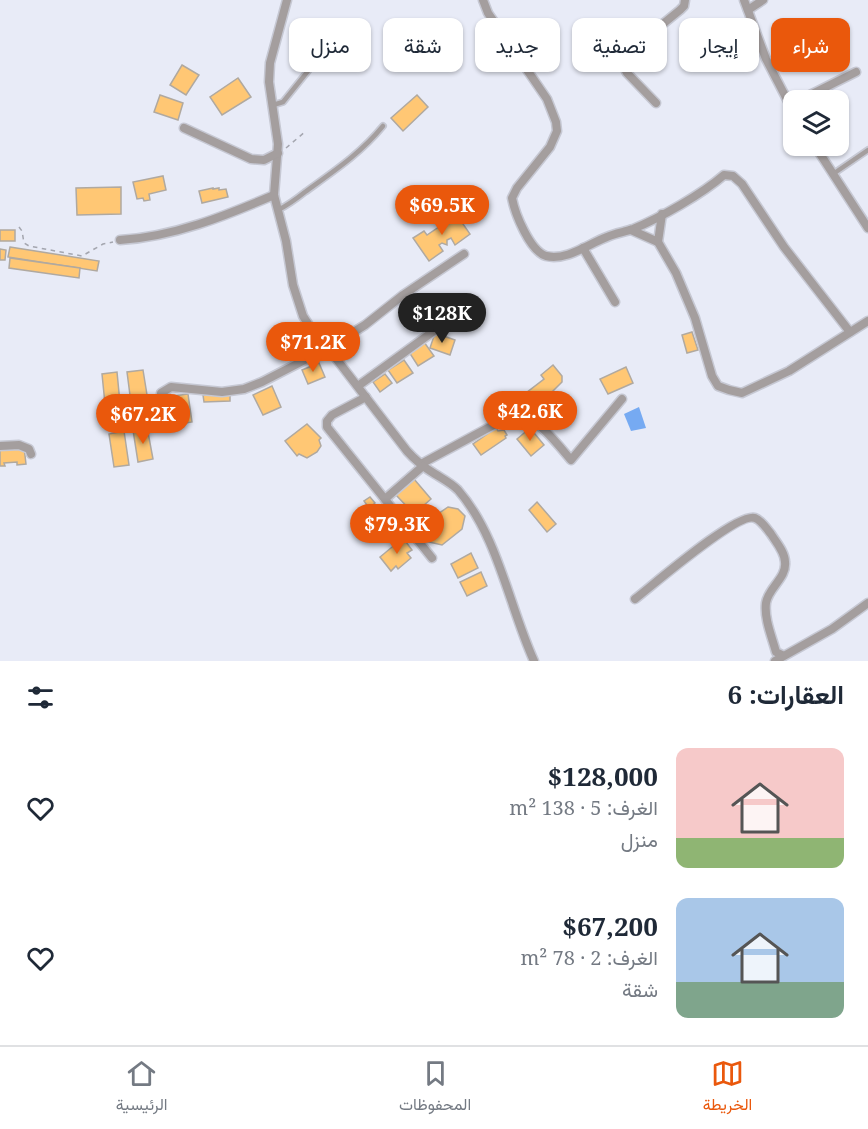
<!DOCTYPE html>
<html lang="ar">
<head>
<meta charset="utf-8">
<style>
  :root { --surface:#fff; --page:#f6f6f7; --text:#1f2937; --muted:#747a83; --line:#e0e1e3; --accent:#ea580c }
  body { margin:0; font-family:"Noto Serif",Vazirmatn,serif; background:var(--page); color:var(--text); direction:rtl; height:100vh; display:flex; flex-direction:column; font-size:22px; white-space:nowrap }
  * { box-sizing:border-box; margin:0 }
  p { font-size:20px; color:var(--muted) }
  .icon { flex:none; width:33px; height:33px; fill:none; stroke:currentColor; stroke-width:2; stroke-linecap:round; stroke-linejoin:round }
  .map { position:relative; height:661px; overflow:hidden; direction:ltr }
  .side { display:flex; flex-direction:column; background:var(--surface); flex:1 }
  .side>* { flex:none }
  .banner { position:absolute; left:18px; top:18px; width:832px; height:54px; direction:rtl; display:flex; gap:12px }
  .controls { position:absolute; left:783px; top:90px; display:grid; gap:12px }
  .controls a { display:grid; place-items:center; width:66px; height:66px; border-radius:12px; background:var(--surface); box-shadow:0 2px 4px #0004; font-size:30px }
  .price { position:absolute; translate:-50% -51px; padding:0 14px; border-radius:21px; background:var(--accent); color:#fff; font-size:20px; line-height:39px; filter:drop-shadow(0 2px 3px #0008) }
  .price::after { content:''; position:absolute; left:50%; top:36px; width:18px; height:14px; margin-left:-9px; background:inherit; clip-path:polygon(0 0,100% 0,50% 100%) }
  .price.selected { background:#222; color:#fff }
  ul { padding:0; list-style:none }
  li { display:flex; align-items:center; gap:18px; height:150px; padding:0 24px }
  li span { display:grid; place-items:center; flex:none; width:168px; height:120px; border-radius:12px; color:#555 }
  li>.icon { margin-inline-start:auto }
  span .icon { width:72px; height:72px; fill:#fffc; stroke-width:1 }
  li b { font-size:26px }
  h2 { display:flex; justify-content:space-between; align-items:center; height:72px; padding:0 24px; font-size:26px }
  .pill { padding:0 21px; border-radius:12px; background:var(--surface); box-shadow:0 2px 4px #0004; font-size:21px; line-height:54px }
  .pill.selected { background:var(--accent); color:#fff }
  .menu { display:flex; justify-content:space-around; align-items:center; height:84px; border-top:2px solid var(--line); background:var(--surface); font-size:16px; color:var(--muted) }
  .menu a { display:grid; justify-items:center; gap:3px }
  .menu .selected { color:var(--accent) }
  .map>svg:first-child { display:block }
</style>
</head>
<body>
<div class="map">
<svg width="868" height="661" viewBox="0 0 868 661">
  <rect width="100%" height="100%" fill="#e8ebf7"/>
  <path fill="#76aaf2" d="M639,407L646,428L631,431L624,414Z"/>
  <g fill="#ffc774" stroke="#b0a9a0" stroke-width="1.5">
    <path d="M330,44L342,56L332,65L327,60L316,69L311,63Z"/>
    <path d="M182,65L199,75L186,95L170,85Z"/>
    <path d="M238,78L251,97L222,115L210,97Z"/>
    <path d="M160,95L183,103L178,120L154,112Z"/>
    <path d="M417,95L428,107L403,131L391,118Z"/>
    <path d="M163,176L166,190L149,194L150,200L144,201L143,198L137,199L133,182Z"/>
    <path d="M121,187V214L77,215L76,188Z"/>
    <path d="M213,188V189L219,188V190L226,189L228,197L202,203L199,191Z"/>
    <path d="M454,211L470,234L455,245L451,238L447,240V245L442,243L439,245L443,251L429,261L413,238L424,231L427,235L446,222L444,219Z"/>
    <rect x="0" y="230" width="15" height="11"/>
    <path d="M10,247L99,261L97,271L8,257Z"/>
    <path d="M0,249L6,250L5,260H0Z"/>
    <path d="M10,258L80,268L79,278L9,268Z"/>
    <path d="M692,332L698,350L687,353L682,335Z"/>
    <path d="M435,333L455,340L450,355L430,348Z"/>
    <path d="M424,342L434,356L418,366L409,352Z"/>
    <path d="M404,360L413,373L397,383L388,370Z"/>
    <path d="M319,363L325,377L308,384L302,370Z"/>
    <path d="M553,365L562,376V382L550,394L553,396L545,403L537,402L533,398L531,400L526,393L544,379L541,375Z"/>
    <path d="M626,367L633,383L608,394L600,379Z"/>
    <path d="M143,370L148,401L131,403L127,372Z"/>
    <path d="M117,372L120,403L105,404L102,374Z"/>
    <path d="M385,374L392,383L380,392L373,382Z"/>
    <path d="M272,386L281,407L263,415L253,395Z"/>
    <path d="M188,394L192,422L169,426L165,397Z"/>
    <path d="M203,395H230V401L204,402Z"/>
    <path d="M307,424L321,438L319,440L321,446L317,452L307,458L299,454L297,456L285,441Z"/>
    <path d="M147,427L153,459L138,462L133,430Z"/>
    <path d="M496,428L498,431L504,430L507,435L505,436L506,438L481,455L473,444Z"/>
    <path d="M530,428L544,445L531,456L517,439Z"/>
    <path d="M124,431L129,465L114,467L109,434Z"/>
    <path d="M24,447L26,464L17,465V462L4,463L5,466H0V449Z"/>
    <path d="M414,479L431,499L414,514L396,495Z"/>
    <path d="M370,497L375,503L369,508L364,501Z"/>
    <path d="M537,502L556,524L547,532L529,510Z"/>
    <path d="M448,507L458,509L465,516L462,529L442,545L425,541L416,529Z"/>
    <path d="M403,538L412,550L407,553L411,558L398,569L396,566L391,571L380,557Z"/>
    <path d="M471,553L478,568L458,578L451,564Z"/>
    <path d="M481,572L487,586L467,596L460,582Z"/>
  </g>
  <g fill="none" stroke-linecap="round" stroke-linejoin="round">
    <defs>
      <g id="service">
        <path d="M273,105L283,102L308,71"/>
        <path d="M833,174L868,150"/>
        <path d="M278,210C290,204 295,200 305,192C334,171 360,154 383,126"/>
      </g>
      <g id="minor">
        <path d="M287,0L270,63L269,82L278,144L274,195L286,241L293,285L303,316L316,336L328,348L407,451C415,460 425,468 435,474C443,479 451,483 458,490C498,536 509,606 534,661"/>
        <path d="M483,0L488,13L547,99L556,122L557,131L550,147L517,188L512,198C515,214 530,251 546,256C567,261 588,244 607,237C615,233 625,232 633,229C660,218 702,194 724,175L733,176L742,184L784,247L850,332"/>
        <path d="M744,0L766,59L794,113"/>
        <path d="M748,10L763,0"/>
        <path d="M800,100L856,72"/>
        <path d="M656,103L627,73L623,65L631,50L680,10L684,6L685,0"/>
        <path d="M184,128L251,159L264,160L278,153"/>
        <path d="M815,146L868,228"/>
        <path d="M631,230L658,242L676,273L695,318L712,376L718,386L729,390L742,393L789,371L868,321"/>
        <path d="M120,240C173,237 225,216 274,195"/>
        <path d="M658,242L662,214"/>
        <path d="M583,248L615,302"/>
        <path d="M358,386L438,328"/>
        <path d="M366,397L332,415L327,421V427L432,558"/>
        <path d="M161,420V393L171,387L222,392L244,389L262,382L328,348L365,325L403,295L464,254"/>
        <path d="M0,446L19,445L29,449L31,454"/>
        <path d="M421,464L514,414C532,410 560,447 571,460L622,399"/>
        <path d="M385,499L423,466"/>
        <path d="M635,599C652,586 738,511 755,518C761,520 767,529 771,534C776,542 785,552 785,562C787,578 768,588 766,603C764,619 772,637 776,652L782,655"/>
        <path d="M775,661L832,629L868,603"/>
      </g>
    </defs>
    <use href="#service" stroke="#c6c8d3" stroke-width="8"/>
    <use href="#minor" stroke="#c6c8d3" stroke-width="11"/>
    <g stroke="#a4a6af" stroke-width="1.5" stroke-dasharray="4.5 4.5" stroke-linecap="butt">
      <path d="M286,148L306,131"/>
      <path d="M19,227L22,231L24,243L29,246L82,256L103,244L113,242"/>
    </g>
    <use href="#service" stroke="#a49e9e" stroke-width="4.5"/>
    <use href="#minor" stroke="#a49e9e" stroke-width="8"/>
  </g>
</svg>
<div class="controls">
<a><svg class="icon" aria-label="layers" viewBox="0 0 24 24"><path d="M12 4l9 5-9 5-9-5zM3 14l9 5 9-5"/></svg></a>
</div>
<b class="price" style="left:442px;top:236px">$69.5K</b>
<b class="price selected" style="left:442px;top:344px">$128K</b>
<b class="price" style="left:313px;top:373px">$71.2K</b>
<b class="price" style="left:530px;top:442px">$42.6K</b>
<b class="price" style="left:143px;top:445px">$67.2K</b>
<b class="price" style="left:397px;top:555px">$79.3K</b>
<div class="banner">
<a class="pill selected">شراء</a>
<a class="pill">إيجار</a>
<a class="pill">تصفية</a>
<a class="pill">جديد</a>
<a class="pill">شقة</a>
<a class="pill">منزل</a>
</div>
</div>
<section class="side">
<h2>العقارات: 6<svg class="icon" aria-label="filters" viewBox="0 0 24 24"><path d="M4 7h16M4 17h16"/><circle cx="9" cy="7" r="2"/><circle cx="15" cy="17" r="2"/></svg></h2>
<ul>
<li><span style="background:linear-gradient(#f6c9c9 75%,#8fb573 0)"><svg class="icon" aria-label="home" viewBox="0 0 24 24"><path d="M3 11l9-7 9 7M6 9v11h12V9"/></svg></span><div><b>$128,000</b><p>الغرف: 5 · 138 m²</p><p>منزل</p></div><svg class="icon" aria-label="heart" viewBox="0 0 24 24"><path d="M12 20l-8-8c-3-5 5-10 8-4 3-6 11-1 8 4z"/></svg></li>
<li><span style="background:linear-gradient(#a9c7e8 70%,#7fa58c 0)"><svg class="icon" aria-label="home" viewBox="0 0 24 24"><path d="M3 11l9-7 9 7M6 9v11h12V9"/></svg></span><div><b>$67,200</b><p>الغرف: 2 · 78 m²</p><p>شقة</p></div><svg class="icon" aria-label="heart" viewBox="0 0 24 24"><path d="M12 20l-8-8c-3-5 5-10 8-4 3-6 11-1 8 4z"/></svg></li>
</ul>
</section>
<nav class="menu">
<a class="selected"><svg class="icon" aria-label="map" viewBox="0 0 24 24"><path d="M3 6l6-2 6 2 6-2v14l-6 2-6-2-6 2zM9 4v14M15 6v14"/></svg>الخريطة</a>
<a><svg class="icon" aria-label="saved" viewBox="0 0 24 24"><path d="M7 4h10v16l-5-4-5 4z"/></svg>المحفوظات</a>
<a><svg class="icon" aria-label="home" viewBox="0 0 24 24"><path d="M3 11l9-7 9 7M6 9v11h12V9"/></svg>الرئيسية</a>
</nav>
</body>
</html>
